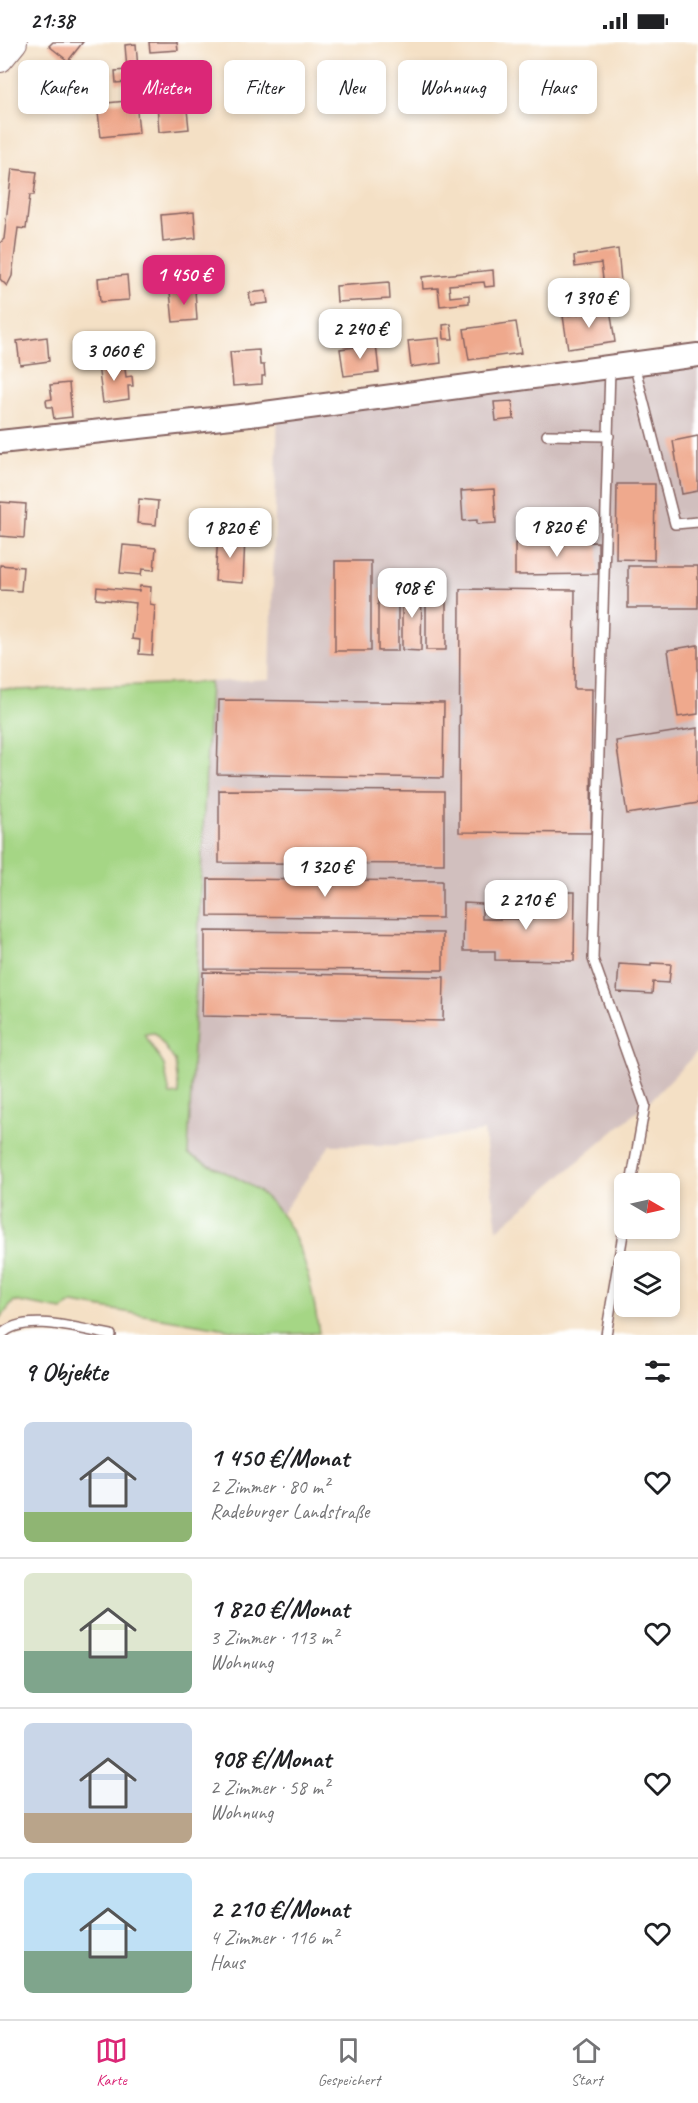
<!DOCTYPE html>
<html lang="de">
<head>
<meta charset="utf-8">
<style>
  :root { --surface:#fff; --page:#f2f2f2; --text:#202124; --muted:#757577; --line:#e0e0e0; --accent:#db2777 }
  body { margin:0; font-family:Caveat,sans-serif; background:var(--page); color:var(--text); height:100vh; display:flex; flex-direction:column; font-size:22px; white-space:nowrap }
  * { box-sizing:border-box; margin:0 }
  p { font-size:20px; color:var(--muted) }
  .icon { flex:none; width:33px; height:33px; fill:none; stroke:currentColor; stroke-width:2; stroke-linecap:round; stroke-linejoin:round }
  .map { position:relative; height:1293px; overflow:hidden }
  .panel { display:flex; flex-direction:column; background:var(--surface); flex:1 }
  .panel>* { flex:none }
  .top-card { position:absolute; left:18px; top:18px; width:663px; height:54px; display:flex; gap:12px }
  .needle { width:39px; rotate:99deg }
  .tools { position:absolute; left:614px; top:1131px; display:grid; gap:12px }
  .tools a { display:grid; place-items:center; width:66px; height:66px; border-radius:9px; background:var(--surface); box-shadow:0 3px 9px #0003; font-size:30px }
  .price { position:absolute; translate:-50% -51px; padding:0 14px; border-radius:12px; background:#fff; color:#222; font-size:20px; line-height:39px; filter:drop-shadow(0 2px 3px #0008) }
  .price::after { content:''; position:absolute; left:50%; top:36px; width:18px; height:14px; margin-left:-9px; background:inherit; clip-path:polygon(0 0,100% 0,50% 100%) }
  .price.current { background:var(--accent); color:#fff }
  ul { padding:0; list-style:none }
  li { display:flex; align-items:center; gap:18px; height:150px; padding:0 24px }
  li+li { border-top:2px solid var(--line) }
  li span { display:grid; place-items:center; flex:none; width:168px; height:120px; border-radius:9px; color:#555 }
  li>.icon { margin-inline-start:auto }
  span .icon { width:72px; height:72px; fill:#fffc; stroke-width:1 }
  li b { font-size:26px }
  h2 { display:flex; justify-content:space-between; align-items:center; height:72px; padding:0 24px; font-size:26px }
  .chip { padding:0 21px; border-radius:9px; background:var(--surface); box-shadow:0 3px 9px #0003; font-size:21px; line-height:54px }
  .chip.current { background:var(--accent); color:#fff }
  .status { display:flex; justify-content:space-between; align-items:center; height:42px; padding:0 30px; background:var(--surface); direction:ltr }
  .status svg { height:16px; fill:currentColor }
  .tabs { display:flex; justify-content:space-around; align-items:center; height:84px; border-top:2px solid var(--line); background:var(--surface); font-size:16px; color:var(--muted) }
  .tabs a { display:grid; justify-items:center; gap:3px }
  .tabs .current { color:var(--accent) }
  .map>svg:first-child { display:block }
</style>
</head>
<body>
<div class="status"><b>21:38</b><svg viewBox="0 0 49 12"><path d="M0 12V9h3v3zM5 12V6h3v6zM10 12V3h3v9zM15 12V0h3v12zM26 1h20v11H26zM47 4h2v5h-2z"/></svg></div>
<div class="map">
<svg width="698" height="1293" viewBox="0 0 698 1293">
  <rect width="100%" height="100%" fill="#fff"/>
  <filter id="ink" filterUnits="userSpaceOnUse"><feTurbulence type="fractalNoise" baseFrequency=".0167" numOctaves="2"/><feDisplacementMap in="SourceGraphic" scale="12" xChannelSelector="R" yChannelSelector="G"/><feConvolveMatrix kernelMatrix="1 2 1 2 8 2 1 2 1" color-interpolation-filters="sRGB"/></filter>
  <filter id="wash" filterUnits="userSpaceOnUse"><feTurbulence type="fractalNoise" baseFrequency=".008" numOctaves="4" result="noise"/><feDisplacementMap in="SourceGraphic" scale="24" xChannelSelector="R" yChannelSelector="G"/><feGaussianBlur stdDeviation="1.35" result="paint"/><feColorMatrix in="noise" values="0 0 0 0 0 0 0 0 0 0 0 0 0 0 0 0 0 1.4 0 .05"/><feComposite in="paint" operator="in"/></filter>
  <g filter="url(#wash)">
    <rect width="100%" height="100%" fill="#f4e0c5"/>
    <path fill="#d1bfbe" d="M698,313V1009L653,1056L497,1188L484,1089L396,1103H330L281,1173L262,1151L188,1112L210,640L270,637L278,364Z"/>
    <path fill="#a5d685" stroke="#787a58" stroke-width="1.5" fill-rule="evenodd" d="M210,640L188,1112C210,1125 244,1136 262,1152C302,1185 312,1243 319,1291L262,1293L73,1261L62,1268L14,1259L0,1277V646L17,648ZM155,991L175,1019L179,1052L170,1053L164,1023L144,992Z"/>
    <g id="blocks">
      <g fill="#efa98d">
        <path d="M53,0H83L68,19L49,4Z"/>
        <path d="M149,0H177L178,8L150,10Z"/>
        <path d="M136,2L139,39L116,41L115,29L127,28L125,3Z"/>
        <path d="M96,31V60L69,63V34Z"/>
        <path d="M136,58L139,91L101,95L97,62Z"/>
        <path d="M186,58L189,87L159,90L157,61Z"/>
        <path d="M12,127L37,130L34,153H30L26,187L18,186L12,234L7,244L0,237V201L4,197Z"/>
        <path d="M194,170L196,196L163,200L161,173Z"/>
        <path d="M618,207L622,251L605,253L601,221L575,225L574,214Z"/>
        <path d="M493,228L494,244L485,245L484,240L449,243L450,255L469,253V261L440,264L438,246L423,247L422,235Z"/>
        <path d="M127,233L129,258L100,260L98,236Z"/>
        <path d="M389,240L390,257L337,260L336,244Z"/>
        <path d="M195,248L197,278L173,280L170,250Z"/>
        <path d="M266,249L268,261L251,263L249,251Z"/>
        <path d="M610,267L615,300L568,307L563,274Z"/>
        <path d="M516,280L521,311L469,318L464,287Z"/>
        <path d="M451,282L453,297H444L443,283Z"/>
        <path d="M47,295L49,319L20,323L17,299Z"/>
        <path d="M143,295L144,308H125V296Z"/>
        <path d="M439,296L441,321L411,325L408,299Z"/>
        <path d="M376,302L379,330L344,334L340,307Z"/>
        <path d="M259,308L260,323H264L265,334H262V342L233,344L230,310Z"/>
        <path d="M124,319L126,335L132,334L133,344H128L129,357L103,361L98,323Z"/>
        <path d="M69,341L72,375L54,377L52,365H47L46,358L52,357L50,343Z"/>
        <path d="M512,359L514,377L496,379L494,360Z"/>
        <path d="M698,394V449L682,452L673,399Z"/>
        <path d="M617,442H655L654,518L616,517Z"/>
        <path d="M494,447L496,481L477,482V478L463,479L461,449Z"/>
        <path d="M139,457L158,459L156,483L137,481Z"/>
        <path d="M0,460L26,462L24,496L0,494Z"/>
        <path d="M218,493L245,495L243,541L215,539Z"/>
        <path d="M598,500V532L515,533V501Z"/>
        <path d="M123,503L156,506L154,528L142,527L141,533L120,531Z"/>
        <rect x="335" y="519" width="36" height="90"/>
        <path d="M0,523L23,525L21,549L0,548Z"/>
        <rect x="628" y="524" width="70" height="42"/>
        <path d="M140,544L151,545L150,562L155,563L152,613L139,612L140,598L132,597L136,561L96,557L97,545L139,549Z"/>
        <path d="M402,546H422L421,609L402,608Z"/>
        <rect x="426" y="546" width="20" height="62"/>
        <rect x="378" y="547" width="20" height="62"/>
        <path d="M460,547L575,548L574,647H592L591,791L459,790Z"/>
        <path d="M698,603V672L678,675L668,608Z"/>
        <path d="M219,658L444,661L443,736L217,732Z"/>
        <path d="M698,686V761L627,772L616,699Z"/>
        <path d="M219,748L444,749V822L219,821Z"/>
        <path d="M208,837L442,839V876L208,874Z"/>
        <path d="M534,850H575L574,919L495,918V909H463L464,861L482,862V877H534Z"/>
        <path d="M205,889L443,891V928L205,927Z"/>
        <path d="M651,921L671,922L669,941L653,940L652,952L617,950L619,922L651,924Z"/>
        <path d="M203,930L444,935L443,979L202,974Z"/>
      </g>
    </g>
  </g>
  <g filter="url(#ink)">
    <use href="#blocks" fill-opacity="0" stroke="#866361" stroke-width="1.5"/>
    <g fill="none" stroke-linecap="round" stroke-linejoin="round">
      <defs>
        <g id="service">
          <path d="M634,322L675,482L698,480"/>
          <path d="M610,326L593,917L645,1063L631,1142"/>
          <path d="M547,393L609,394"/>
          <path d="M1,1293C23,1269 83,1288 111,1293"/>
          <path d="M606,1293L624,1186"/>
        </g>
        <path id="tertiary" d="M0,400L250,373L698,313"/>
        <path id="secondary" d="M0,17L14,0"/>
      </defs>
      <use href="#service" stroke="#866361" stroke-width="12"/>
      <use href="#tertiary" stroke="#866361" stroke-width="26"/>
      <use href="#secondary" stroke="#866361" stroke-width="28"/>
      <use href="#service" stroke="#fff" stroke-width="9"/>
      <use href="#tertiary" stroke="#fff" stroke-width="22"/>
      <use href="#secondary" stroke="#fff" stroke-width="26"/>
    </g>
  </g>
</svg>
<div class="tools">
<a><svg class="needle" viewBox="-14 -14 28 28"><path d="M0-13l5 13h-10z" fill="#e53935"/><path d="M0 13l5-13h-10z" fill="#757577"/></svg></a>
<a><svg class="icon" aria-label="layers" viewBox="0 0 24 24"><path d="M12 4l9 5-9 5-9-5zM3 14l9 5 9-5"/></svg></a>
</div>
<b class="price current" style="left:184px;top:264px">1 450 €</b>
<b class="price" style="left:589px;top:287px">1 390 €</b>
<b class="price" style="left:360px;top:318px">2 240 €</b>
<b class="price" style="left:114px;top:340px">3 060 €</b>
<b class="price" style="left:557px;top:516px">1 820 €</b>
<b class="price" style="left:230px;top:517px">1 820 €</b>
<b class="price" style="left:412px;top:577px">908 €</b>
<b class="price" style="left:325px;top:856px">1 320 €</b>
<b class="price" style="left:526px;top:889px">2 210 €</b>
<div class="top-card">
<a class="chip">Kaufen</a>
<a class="chip current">Mieten</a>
<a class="chip">Filter</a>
<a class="chip">Neu</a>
<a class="chip">Wohnung</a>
<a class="chip">Haus</a>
</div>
</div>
<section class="panel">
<h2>9 Objekte<svg class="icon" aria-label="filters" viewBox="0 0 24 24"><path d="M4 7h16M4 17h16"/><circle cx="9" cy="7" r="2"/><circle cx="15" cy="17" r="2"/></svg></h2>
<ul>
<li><span style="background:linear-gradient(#c9d6e8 75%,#8fb573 0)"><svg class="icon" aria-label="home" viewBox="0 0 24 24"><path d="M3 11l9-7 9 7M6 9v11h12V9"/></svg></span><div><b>1 450 €/Monat</b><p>2 Zimmer · 80 m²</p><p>Radeburger Landstraße</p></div><svg class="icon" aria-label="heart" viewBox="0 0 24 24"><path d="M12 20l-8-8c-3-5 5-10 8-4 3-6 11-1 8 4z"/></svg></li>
<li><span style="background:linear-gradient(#dfe7d0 65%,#7fa58c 0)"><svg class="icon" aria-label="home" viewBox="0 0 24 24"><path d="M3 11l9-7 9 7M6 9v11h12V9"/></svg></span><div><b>1 820 €/Monat</b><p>3 Zimmer · 113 m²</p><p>Wohnung</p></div><svg class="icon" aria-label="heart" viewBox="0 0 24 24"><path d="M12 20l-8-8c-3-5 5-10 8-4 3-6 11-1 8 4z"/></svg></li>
<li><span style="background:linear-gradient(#c9d6e8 75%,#b9a48a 0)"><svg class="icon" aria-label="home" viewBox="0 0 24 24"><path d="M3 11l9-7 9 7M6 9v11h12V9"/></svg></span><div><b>908 €/Monat</b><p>2 Zimmer · 58 m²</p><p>Wohnung</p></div><svg class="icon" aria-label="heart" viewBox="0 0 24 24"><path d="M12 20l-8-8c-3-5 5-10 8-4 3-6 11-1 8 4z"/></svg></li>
<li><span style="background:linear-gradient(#bfe0f5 65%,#7fa58c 0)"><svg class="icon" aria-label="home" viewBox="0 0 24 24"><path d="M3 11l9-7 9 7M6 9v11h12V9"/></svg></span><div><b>2 210 €/Monat</b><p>4 Zimmer · 116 m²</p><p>Haus</p></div><svg class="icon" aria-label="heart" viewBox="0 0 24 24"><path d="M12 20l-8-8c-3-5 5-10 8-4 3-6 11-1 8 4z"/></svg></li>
</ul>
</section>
<nav class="tabs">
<a class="current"><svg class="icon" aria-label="map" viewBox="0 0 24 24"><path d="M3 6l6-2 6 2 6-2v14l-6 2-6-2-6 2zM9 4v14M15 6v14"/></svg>Karte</a>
<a><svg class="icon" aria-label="saved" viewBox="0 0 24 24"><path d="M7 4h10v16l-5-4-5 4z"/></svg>Gespeichert</a>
<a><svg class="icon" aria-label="home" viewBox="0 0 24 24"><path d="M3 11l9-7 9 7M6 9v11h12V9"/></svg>Start</a>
</nav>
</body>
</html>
